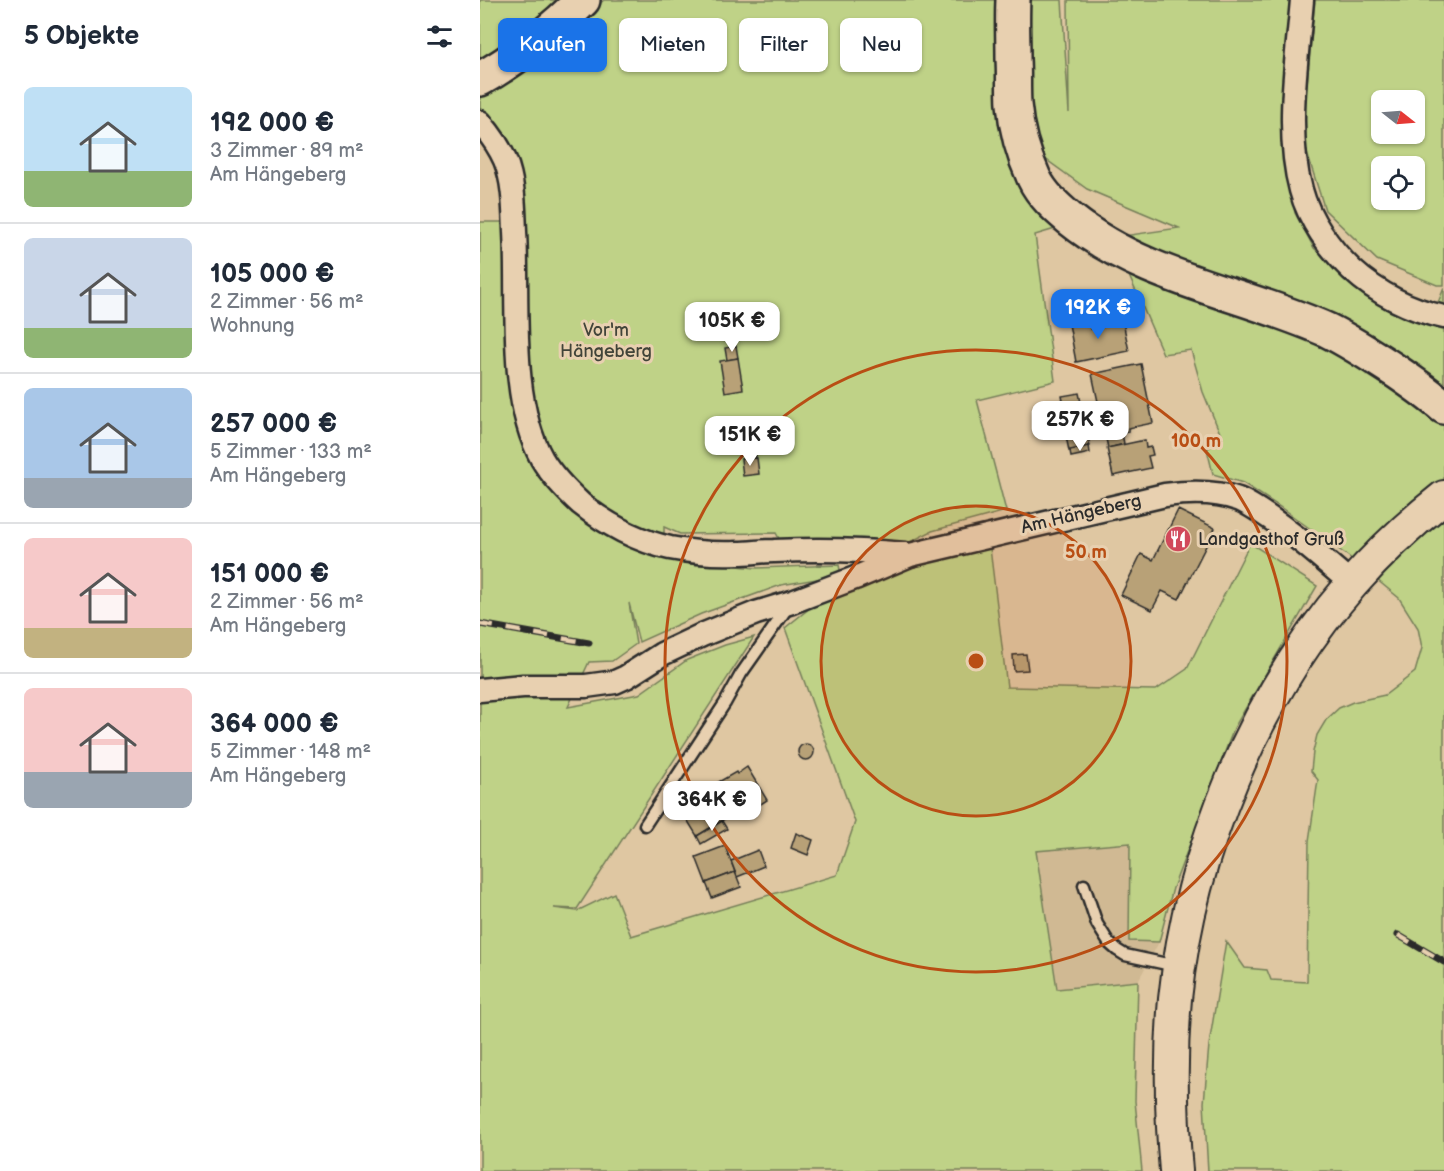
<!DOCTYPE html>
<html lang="de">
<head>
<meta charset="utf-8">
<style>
  :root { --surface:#fff; --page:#f2f2f3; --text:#1f2937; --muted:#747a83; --line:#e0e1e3; --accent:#1a73e8 }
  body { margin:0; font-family:"Balsamiq Sans",sans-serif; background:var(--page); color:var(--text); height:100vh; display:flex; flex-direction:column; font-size:22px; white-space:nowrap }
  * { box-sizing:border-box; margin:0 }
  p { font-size:20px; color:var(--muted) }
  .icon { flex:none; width:33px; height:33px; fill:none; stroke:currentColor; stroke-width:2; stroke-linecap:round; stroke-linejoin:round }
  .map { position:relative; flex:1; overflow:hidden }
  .sheet { display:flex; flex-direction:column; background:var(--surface); width:480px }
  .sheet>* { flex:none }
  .guide { position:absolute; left:18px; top:18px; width:570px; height:54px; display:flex; gap:12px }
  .needle { width:39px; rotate:107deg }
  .controls { position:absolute; left:891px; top:90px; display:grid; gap:12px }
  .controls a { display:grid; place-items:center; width:54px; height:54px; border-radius:9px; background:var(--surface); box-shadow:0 2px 4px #0004; font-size:30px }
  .price { position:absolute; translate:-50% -51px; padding:0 14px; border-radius:12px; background:#fff; color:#222; font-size:20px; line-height:39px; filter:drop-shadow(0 2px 3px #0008) }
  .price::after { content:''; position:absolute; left:50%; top:36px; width:18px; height:14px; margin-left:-9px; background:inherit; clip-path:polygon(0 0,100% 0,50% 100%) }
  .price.active { background:var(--accent); color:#fff }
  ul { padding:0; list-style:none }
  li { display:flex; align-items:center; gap:18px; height:150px; padding:0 24px }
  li+li { border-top:2px solid var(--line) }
  li span { display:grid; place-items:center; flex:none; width:168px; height:120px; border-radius:9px; color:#555 }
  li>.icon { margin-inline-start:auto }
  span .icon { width:72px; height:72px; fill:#fffc; stroke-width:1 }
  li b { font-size:26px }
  h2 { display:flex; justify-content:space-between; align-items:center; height:72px; padding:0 24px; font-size:26px }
  .chip { padding:0 21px; border-radius:9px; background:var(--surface); box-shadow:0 2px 4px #0004; font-size:21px; line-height:54px }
  .chip.active { background:var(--accent); color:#fff }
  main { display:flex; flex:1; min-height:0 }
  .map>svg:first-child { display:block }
</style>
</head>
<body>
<main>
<section class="sheet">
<h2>5 Objekte<svg class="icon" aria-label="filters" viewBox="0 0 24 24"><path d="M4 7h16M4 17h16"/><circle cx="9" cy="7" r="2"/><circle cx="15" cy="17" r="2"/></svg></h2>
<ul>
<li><span style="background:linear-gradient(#bfe0f5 70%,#8fb573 0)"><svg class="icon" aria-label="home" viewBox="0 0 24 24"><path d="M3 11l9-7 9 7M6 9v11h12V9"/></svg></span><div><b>192 000 €</b><p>3 Zimmer · 89 m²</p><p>Am Hängeberg</p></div></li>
<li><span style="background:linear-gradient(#c9d6e8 75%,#8fb573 0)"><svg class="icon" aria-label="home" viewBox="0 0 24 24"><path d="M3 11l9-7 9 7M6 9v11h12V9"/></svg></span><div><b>105 000 €</b><p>2 Zimmer · 56 m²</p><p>Wohnung</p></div></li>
<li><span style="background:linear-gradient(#a9c7e8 75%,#9aa5b1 0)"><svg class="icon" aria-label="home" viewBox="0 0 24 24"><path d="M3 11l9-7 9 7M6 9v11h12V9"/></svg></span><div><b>257 000 €</b><p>5 Zimmer · 133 m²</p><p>Am Hängeberg</p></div></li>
<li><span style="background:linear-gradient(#f6c9c9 75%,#c2b280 0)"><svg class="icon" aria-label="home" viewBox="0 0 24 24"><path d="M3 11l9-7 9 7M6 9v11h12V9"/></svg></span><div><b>151 000 €</b><p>2 Zimmer · 56 m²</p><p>Am Hängeberg</p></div></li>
<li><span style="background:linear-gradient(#f6c9c9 70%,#9aa5b1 0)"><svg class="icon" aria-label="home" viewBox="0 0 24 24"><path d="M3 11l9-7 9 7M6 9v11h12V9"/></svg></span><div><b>364 000 €</b><p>5 Zimmer · 148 m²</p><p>Am Hängeberg</p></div></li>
</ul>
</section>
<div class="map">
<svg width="964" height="1171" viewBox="0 0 964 1171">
  <rect width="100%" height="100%" fill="#dfc7a2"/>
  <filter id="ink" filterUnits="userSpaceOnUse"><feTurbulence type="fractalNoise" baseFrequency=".0167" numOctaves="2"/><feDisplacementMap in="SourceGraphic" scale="12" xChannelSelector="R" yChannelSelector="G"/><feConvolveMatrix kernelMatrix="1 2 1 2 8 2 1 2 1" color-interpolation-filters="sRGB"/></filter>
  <g filter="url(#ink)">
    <path fill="#d0b993" d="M650,843L649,941L679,942L658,981L577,989L556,851Z"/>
    <g fill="#bfd287" stroke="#757e59" stroke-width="1.5" fill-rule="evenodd">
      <path d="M0,0H85L0,65Z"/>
      <path d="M124,0H582L589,113L588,0H812L802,146L815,213L834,248L876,285L950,322L964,288V1171H728L724,1103L729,1045L746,941L765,968L787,970L791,980L827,982L829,841L838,780L831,771L833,752L837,735L846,720L859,708L873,702L905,695L935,672L942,648L938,628L919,598L868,556L800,507L763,483L733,474L727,449L742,438L723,392L711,350L683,354L647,271L769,319L797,294L698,264L636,237L699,228L607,189L561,156L547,196L575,229L555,235L575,381L497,400L526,511L452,531L428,543L301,542L296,533L200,534L184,527V536L210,561L276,568L359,565L361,575L301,585L221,614L159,642L149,603L156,644L132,661L109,662L88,707L159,694L207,660L245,645L274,637L97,909L74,908L97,911L134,893L151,936L357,875L375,822L305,628L335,604L427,562L509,540L527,687L676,690L707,669L770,543L837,586L754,728L693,888L679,942L649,941L650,843L556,851L577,989L658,981L655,1101L662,1171H0V222H28L22,174L7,147L0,139V91L72,45Z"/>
      <path d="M835,0H964V285H957L897,260L845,210L822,137ZM902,100H934V134H902ZM902,166H934V200H902Z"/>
    </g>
    <g fill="#b8a177" stroke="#2b2b2b" stroke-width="1.5">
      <path d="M278,312L291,317L292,334L278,335Z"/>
      <path d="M609,320L611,329L643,322L649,351L596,362L589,324Z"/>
      <path d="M256,346L258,358L247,360L245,348Z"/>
      <path d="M258,358L263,389L245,392L240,361Z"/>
      <path d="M661,364L673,423L648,428V432L642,433L644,444L628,448L612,374Z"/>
      <path d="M599,393L603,412L586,415L582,396Z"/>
      <path d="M603,412L610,446L589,451L582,416Z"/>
      <path d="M665,440L666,448L671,447L673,455L668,456L671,468L633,476L627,448Z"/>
      <path d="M275,446L276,458L264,459L263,447Z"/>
      <path d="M609,446L610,453L591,457L590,450Z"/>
      <path d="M277,458L279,474L263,476L261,459Z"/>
      <path d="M698,510L735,528L699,599L682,591L672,610L641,595L661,554L673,560Z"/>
      <path d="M546,654L548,670L534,671L533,655Z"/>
      <circle cx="326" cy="752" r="8"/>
      <path d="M267,767L287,800L270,811L267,806L246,818L228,788L256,772L257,774Z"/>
      <path d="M233,796L246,818L217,836L203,813Z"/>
      <path d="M242,821L247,829L221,844L217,836Z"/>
      <path d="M316,833L333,840L328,855L311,848Z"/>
      <path d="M245,846L255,872L226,883L216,857Z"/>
      <path d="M278,850L284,866L257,877L251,861Z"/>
      <path d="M255,872L261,887L232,898L226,883Z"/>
    </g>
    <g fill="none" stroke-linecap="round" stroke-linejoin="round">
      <defs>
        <g id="lane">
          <path d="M165,825L245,703L261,674L308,607"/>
          <path d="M604,885L617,924L629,943L637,950L645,955L696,966"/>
        </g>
        <g id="street">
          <path d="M822,0C817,60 805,132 821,190C829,220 850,249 872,270C897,293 930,310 964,317"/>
          <path d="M0,122C10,134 19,146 25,160C34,182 34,208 35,232C39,300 28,399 62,459C72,476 87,491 101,504C126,524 158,541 190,548C211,552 236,554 258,553C270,553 282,551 294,551C338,549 382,550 425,554"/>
          <path d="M0,690L43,686H106L135,682L146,677L182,654L222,635L276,613L312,602L375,578L430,555L685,495C708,492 735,491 758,499C766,502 771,506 778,510C812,532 842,558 872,584"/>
        </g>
        <path id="secondary" d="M696,1171C691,1114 690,1057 695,999C710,852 775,695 872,584C900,552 931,523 964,497"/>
        <g id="primary">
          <path d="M533,0C532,20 533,39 533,59C534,74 533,89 534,104C536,129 544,156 554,178C562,195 577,208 590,219C664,279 762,292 847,330C871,342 894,357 917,372C933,383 949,394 964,407"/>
          <path d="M0,79C38,58 72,30 103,0"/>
        </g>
      </defs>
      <use href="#lane" stroke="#2b2b2b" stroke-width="15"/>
      <use href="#street" stroke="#2b2b2b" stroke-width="27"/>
      <use href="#secondary" stroke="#2b2b2b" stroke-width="36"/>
      <use href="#primary" stroke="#2b2b2b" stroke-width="38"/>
      <use href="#lane" stroke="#e8d0b0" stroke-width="10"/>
      <use href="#street" stroke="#e8d0b0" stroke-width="22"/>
      <use href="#secondary" stroke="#e8d0b0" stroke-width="32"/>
      <use href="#primary" stroke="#e8d0b0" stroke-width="33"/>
      <defs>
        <g id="rail">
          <path d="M0,624L109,643"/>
          <path d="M918,935L964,962"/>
        </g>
      </defs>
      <use href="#rail" stroke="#2b2b2b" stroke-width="7"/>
      <use href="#rail" stroke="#e8d0b0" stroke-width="4.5" stroke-dasharray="14" stroke-linecap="butt"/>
    </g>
  </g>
  <circle cx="496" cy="661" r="155" fill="#b94e14" fill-opacity=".12"/>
  <g fill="none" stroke="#b94e14" stroke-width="3">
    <circle cx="496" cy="661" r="155"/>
    <circle cx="496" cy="661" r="311"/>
  </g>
  <defs>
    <symbol id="restaurant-disc" viewBox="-11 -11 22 22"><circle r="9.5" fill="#d1495b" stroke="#e8d0b0"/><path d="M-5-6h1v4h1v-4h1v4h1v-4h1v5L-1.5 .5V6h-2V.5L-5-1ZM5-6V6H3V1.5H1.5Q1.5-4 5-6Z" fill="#fff"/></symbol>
  </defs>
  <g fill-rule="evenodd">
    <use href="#restaurant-disc" x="683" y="524" width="30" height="30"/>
  </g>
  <g text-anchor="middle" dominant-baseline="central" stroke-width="6" stroke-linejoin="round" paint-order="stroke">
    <g font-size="18" fill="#414439" stroke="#e8d0b0">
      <text x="126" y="330">Vor'm<tspan x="126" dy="21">Hängeberg</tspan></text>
    </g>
    <g font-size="18" fill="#2b2b2b" stroke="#e8d0b0">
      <text transform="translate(601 514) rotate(-13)">Am Hängeberg</text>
    </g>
    <g font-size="18" fill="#2b2b2b" stroke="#e8d0b0" text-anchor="start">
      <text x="718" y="539">Landgasthof Gruß</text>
    </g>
  </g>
  <circle cx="496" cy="661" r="9" fill="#b94e14" stroke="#e8d0b0" stroke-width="3"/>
  <g font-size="18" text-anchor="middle" font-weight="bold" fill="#b94e14" stroke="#e8d0b0" stroke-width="6" stroke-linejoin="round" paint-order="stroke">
    <text x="716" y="447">100 m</text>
    <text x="606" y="558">50 m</text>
  </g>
</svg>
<div class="controls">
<a><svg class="needle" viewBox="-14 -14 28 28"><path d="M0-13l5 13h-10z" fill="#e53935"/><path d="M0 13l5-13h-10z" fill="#747a83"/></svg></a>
<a><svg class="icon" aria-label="locate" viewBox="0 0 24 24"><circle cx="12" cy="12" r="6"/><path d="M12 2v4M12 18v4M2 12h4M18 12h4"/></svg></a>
</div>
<b class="price active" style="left:618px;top:340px">192K €</b>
<b class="price" style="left:252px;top:353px">105K €</b>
<b class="price" style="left:600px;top:452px">257K €</b>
<b class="price" style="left:270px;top:467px">151K €</b>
<b class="price" style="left:232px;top:832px">364K €</b>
<div class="guide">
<a class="chip active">Kaufen</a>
<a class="chip">Mieten</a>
<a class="chip">Filter</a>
<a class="chip">Neu</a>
</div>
</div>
</main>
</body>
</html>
